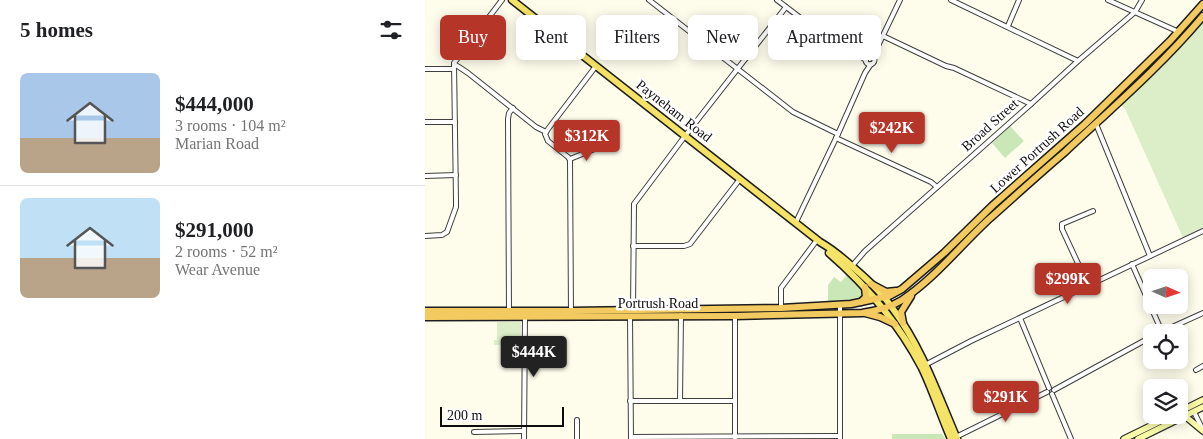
<!DOCTYPE html>
<html lang="en">
<head>
<meta charset="utf-8">
<style>
  :root { --surface:#fff; --page:#f6f6f6; --text:#202124; --muted:#757577; --line:#e0e0e0; --accent:#b63529 }
  body { margin:0; font-family:"Times New Roman",serif; background:var(--page); color:var(--text); height:100vh; display:flex; flex-direction:column; font-size:19px; white-space:nowrap }
  * { box-sizing:border-box; margin:0 }
  p { font-size:16px; color:var(--muted) }
  .icon { flex:none; width:28px; height:28px; fill:none; stroke:currentColor; stroke-width:2; stroke-linecap:round; stroke-linejoin:round }
  .map { position:relative; flex:1; overflow:hidden }
  .details { display:flex; flex-direction:column; background:var(--surface); width:425px }
  .details>* { flex:none }
  .hud { position:absolute; left:15px; top:15px; width:475px; height:45px; display:flex; gap:10px }
  .needle { width:32px; rotate:93deg }
  .fabs { position:absolute; left:718px; top:269px; display:grid; gap:10px }
  .fabs a { display:grid; place-items:center; width:45px; height:45px; border-radius:8px; background:var(--surface); box-shadow:0 2px 12px #0003; font-size:25px }
  .scale { position:absolute; left:15px; bottom:12px; width:124px; box-sizing:border-box; padding-left:5px; border:2px solid #0c0c0c; border-top:0; font-size:14px; line-height:18px; white-space:nowrap; color:#0c0c0c; -webkit-text-stroke:4px #fff; paint-order:stroke }
  .price { position:absolute; translate:-50% -42px; padding:0 11px; border-radius:5px; background:var(--accent); color:#fff; font-size:16px; line-height:32px; filter:drop-shadow(0 1px 2px #0008) }
  .price::after { content:''; position:absolute; left:50%; top:30px; width:15px; height:11px; margin-left:-8px; background:inherit; clip-path:polygon(0 0,100% 0,50% 100%) }
  .price.on { background:#222; color:#fff }
  ul { padding:0; list-style:none }
  li { display:flex; align-items:center; gap:15px; height:125px; padding:0 20px }
  li+li { border-top:1px solid var(--line) }
  li span { display:grid; place-items:center; flex:none; width:140px; height:100px; border-radius:8px; color:#555 }
  li>.icon { margin-inline-start:auto }
  span .icon { width:60px; height:60px; fill:#fffc; stroke-width:1 }
  li b { font-size:21px }
  h2 { display:flex; justify-content:space-between; align-items:center; height:60px; padding:0 20px; font-size:21px }
  .chip { padding:0 18px; border-radius:8px; background:var(--surface); box-shadow:0 2px 12px #0003; font-size:18px; line-height:45px }
  .chip.on { background:var(--accent); color:#fff }
  main { display:flex; flex:1; min-height:0 }
  .map>svg:first-child { display:block }
</style>
</head>
<body>
<main>
<section class="details">
<h2>5 homes<svg class="icon" aria-label="filters" viewBox="0 0 24 24"><path d="M4 7h16M4 17h16"/><circle cx="9" cy="7" r="2"/><circle cx="15" cy="17" r="2"/></svg></h2>
<ul>
<li><span style="background:linear-gradient(#a9c7e8 65%,#b9a48a 0)"><svg class="icon" aria-label="home" viewBox="0 0 24 24"><path d="M3 11l9-7 9 7M6 9v11h12V9"/></svg></span><div><b>$444,000</b><p>3 rooms · 104 m²</p><p>Marian Road</p></div></li>
<li><span style="background:linear-gradient(#bfe0f5 60%,#b9a48a 0)"><svg class="icon" aria-label="home" viewBox="0 0 24 24"><path d="M3 11l9-7 9 7M6 9v11h12V9"/></svg></span><div><b>$291,000</b><p>2 rooms · 52 m²</p><p>Wear Avenue</p></div></li>
</ul>
</section>
<div class="map">
<svg width="778" height="439" viewBox="0 0 778 439">
  <rect width="100%" height="100%" fill="#fefdec"/>
  <g fill="#cae7b7">
    <path d="M585,126L599,141L580,158L567,143Z"/>
    <path d="M422,275L438,293V295L436,300L403,302V285L409,277L416,282Z"/>
    <path d="M467,434H517L520,439H467Z"/>
  </g>
  <g fill="#dceec8">
    <path d="M778,16V231L759,240L701,111L694,102Z"/>
    <path d="M72,322H96V345H69V340H72Z"/>
  </g>
  <g fill="none" stroke-linecap="round" stroke-linejoin="round">
    <defs>
      <g id="minor">
        <path d="M224,0L368,112L413,134"/>
        <path d="M352,0L411,45L433,55L441,60"/>
        <path d="M526,0L653,61"/>
        <path d="M683,0L754,32"/>
        <path d="M583,26L594,0"/>
        <path d="M458,36L521,66L529,68L606,104"/>
        <circle cx="445" cy="60" r="4.5"/>
        <path d="M449,57L451,50L475,0"/>
        <path d="M29,64L34,67L43,73L111,127L121,132"/>
        <path d="M0,69H29"/>
        <path d="M0,122H30"/>
        <path d="M671,124L725,256"/>
        <path d="M411,138L506,182L512,187"/>
        <path d="M145,159L172,148"/>
        <path d="M0,176L31,175"/>
        <path d="M371,222L413,134L440,73L446,64"/>
        <path d="M0,236L17,235L22,232L31,207V201L29,63L77,0"/>
        <path d="M208,246H259L265,244L315,179"/>
        <path d="M707,264L737,332"/>
        <path d="M427,266L440,251L606,104L653,61L710,12L717,0"/>
        <path d="M663,285L637,229V224L668,211"/>
        <path d="M356,308V288L392,240"/>
        <path d="M208,310L209,204L260,136L361,7"/>
        <path d="M84,311L83,119L84,113L88,108"/>
        <path d="M146,313L145,160L143,157L123,141L120,134L123,129L171,66"/>
        <path d="M205,316L206,439"/>
        <path d="M310,316V439"/>
        <path d="M595,318L624,388"/>
        <path d="M736,332L778,313"/>
        <path d="M500,365L546,341L778,231"/>
        <path d="M771,370L778,366"/>
        <path d="M629,390L726,337"/>
        <path d="M627,394L646,439"/>
        <path d="M205,401H310"/>
        <path d="M255,401L256,315"/>
        <path d="M769,412L777,428"/>
        <path d="M49,432L99,431"/>
        <path d="M206,437L415,436"/>
        <path d="M531,437L622,392"/>
        <path d="M99,439L100,317"/>
        <path d="M152,439V420"/>
        <path d="M415,439V305"/>
      </g>
      <g id="secondary">
        <path d="M754,412L778,400"/>
        <path d="M760,416L778,431"/>
        <path d="M699,439L748,415"/>
        <path d="M713,439L778,407"/>
      </g>
      <g id="primary">
        <path d="M87,0L395,242C407,249 418,258 429,268C443,280 458,294 468,309C497,348 513,395 532,439"/>
        <path d="M404,253C442,286 474,324 497,368C508,391 516,416 526,439"/>
      </g>
      <g id="trunk">
        <path d="M446,284L461,292L471,291"/>
        <path d="M436,302L441,297L440,287"/>
        <path d="M0,311H146L356,308L426,304L464,296L477,289L519,253L567,206L660,124L745,41L778,4"/>
        <path d="M440,313L455,317L470,324"/>
        <path d="M0,317L310,316L437,313C450,311 466,307 477,300C510,278 534,247 563,220C589,197 614,174 640,152C687,108 737,65 778,16"/>
        <path d="M478,323L476,312L486,296"/>
      </g>
    </defs>
    <use href="#minor" stroke="#3f3f3f" stroke-width="6"/>
    <use href="#secondary" stroke="#2e2e2e" stroke-width="8"/>
    <use href="#primary" stroke="#1d1d1d" stroke-width="9"/>
    <use href="#trunk" stroke="#1d1d1d" stroke-width="9"/>
    <use href="#minor" stroke="#fff" stroke-width="4"/>
    <use href="#secondary" stroke="#fafca9" stroke-width="5.5"/>
    <use href="#primary" stroke="#f4e366" stroke-width="6"/>
    <use href="#trunk" stroke="#f2ca60" stroke-width="6"/>
  </g>
  <g text-anchor="middle" dominant-baseline="central" stroke-width="5" stroke-linejoin="round" paint-order="stroke">
    <g font-size="14" fill="#0c0c0c" stroke="#fff">
      <text transform="translate(249 111) rotate(38)">Payneham Road</text>
      <text transform="translate(565 125) rotate(-42)">Broad Street</text>
      <text transform="translate(612 150) rotate(-42)">Lower Portrush Road</text>
      <text x="233" y="303">Portrush Road</text>
    </g>
  </g>
</svg>
<div class="fabs">
<a><svg class="needle" viewBox="-14 -14 28 28"><path d="M0-13l5 13h-10z" fill="#e53935"/><path d="M0 13l5-13h-10z" fill="#757577"/></svg></a>
<a><svg class="icon" aria-label="locate" viewBox="0 0 24 24"><circle cx="12" cy="12" r="6"/><path d="M12 2v4M12 18v4M2 12h4M18 12h4"/></svg></a>
<a><svg class="icon" aria-label="layers" viewBox="0 0 24 24"><path d="M12 4l9 5-9 5-9-5zM3 14l9 5 9-5"/></svg></a>
</div>
<div class="scale">200 m</div>
<b class="price" style="left:467px;top:154px">$242K</b>
<b class="price" style="left:162px;top:162px">$312K</b>
<b class="price" style="left:643px;top:305px">$299K</b>
<b class="price on" style="left:109px;top:378px">$444K</b>
<b class="price" style="left:581px;top:423px">$291K</b>
<div class="hud">
<a class="chip on">Buy</a>
<a class="chip">Rent</a>
<a class="chip">Filters</a>
<a class="chip">New</a>
<a class="chip">Apartment</a>
</div>
</div>
</main>
</body>
</html>
